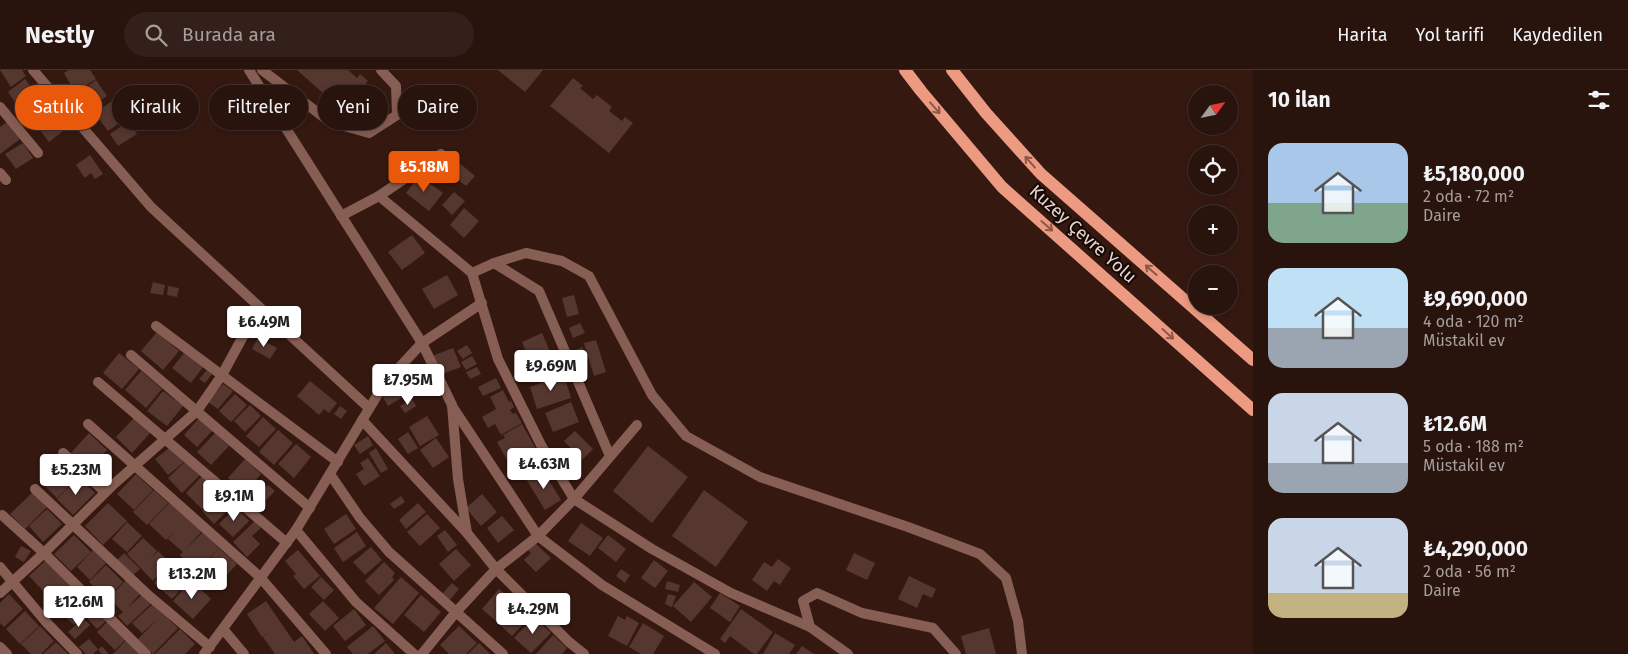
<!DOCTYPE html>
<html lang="tr">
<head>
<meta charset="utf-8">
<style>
  :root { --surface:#28130d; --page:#34201b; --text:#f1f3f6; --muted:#a59e9d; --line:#44322e; --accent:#ea580c }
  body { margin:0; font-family:"Fira Sans",sans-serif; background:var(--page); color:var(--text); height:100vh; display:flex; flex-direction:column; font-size:19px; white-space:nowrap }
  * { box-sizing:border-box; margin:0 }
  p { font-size:16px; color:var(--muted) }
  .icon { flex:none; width:28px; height:28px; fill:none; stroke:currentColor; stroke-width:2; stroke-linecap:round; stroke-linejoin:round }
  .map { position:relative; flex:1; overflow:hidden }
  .sheet { display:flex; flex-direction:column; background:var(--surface); width:375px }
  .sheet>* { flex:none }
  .hud { position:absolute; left:15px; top:15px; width:475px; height:45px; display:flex; gap:10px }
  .needle { width:32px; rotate:57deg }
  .fabs { position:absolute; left:1188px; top:15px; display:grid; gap:10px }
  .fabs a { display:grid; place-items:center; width:50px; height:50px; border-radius:50%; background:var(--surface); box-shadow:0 2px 8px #0003,0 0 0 1px var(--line); font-size:25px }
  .price { position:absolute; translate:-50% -42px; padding:0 11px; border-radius:5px; background:#fff; color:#222; font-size:16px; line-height:32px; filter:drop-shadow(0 1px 2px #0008) }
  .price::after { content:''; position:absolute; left:50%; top:30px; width:15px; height:11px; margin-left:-8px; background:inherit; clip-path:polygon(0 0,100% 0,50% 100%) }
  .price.selected { background:var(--accent); color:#fff }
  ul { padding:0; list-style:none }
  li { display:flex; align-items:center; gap:15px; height:125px; padding:0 15px }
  li span { display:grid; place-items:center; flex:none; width:140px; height:100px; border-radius:15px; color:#555 }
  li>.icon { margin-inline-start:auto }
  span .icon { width:60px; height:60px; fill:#fffc; stroke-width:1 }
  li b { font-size:21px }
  h2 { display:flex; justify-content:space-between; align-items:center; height:60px; padding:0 15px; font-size:21px }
  .pill { padding:0 18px; border-radius:22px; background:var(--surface); box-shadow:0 2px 8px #0003,0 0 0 1px var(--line); font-size:18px; line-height:45px }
  .pill.selected { background:var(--accent); color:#fff }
  header { display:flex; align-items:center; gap:30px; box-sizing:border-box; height:70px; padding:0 25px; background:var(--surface); border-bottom:1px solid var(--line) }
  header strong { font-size:24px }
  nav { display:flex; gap:28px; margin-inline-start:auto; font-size:18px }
  .search { width:350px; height:45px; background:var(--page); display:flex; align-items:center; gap:12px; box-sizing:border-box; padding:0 18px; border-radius:28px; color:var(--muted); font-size:19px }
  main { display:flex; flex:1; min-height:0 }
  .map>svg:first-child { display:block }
</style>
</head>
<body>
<header>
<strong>Nestly</strong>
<div class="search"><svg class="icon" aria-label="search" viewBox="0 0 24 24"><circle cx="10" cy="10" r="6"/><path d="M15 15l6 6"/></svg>Burada ara</div>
<nav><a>Harita</a><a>Yol tarifi</a><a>Kaydedilen</a></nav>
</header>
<main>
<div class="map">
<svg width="1253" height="584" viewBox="0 0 1253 584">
  <rect width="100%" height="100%" fill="#351911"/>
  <g fill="#56372f">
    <path d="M0,0H22L26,6L11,17Z"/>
    <path d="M69,0H90L96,9L75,22L64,3Z"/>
    <path d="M297,0H348L357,8L360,4L368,11L342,40Z"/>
    <path d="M498,0H543L525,22Z"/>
    <path d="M573,8L583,16L580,18L593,29L597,25L612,37L609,41L622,51L625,47L633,53L609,83L550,36Z"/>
    <path d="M25,9L35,22L17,35L8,22Z"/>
    <path d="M96,10L107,26L90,38L79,22Z"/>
    <path d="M42,19L56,39L32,56L18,37Z"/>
    <path d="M115,29L128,47L108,61L95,43Z"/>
    <path d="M55,42L67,58L49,72L37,56Z"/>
    <path d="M129,51L137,64L118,76L110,64Z"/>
    <path d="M7,52L20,69L0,84V57Z"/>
    <path d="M23,73L33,88L16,99L5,84Z"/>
    <path d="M90,85L103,104L95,109L91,103L85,108L76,95Z"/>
    <path d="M458,92L475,106L466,116L449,103Z"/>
    <path d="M419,106L443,123L429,141L406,123Z"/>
    <path d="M454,122L465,131L452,145L442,135Z"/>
    <path d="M464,138L479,151L464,168L450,155Z"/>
    <path d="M412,165L425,183L402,200L388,182Z"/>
    <path d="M447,205L458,225L434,239L422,219Z"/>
    <path d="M153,212L165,215L163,225L150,223Z"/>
    <path d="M168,216L179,218L177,227L167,225Z"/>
    <path d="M574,225L579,244L567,247L562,228Z"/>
    <path d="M580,253L585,263L573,268L569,258Z"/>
    <path d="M157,262L179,281L163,300L141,281Z"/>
    <path d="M542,263L551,284L531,293L522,272Z"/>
    <path d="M258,268L277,278L270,289L252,279Z"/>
    <path d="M596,270L606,302L594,306L584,273Z"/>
    <path d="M467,275L472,283L463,289L457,281Z"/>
    <path d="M582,277L588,289L580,293L574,281Z"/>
    <path d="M453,278L461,297L440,305L432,286Z"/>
    <path d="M119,283L139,299L122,319L103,303Z"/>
    <path d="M184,283L203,297L191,313L172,298Z"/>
    <path d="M472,286L477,294L466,300L461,292Z"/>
    <path d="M554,288L560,302L540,312L533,298Z"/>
    <path d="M477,297L481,304L470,309L466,302Z"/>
    <path d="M207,300L212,304L205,313L199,309Z"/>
    <path d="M141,301L162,319L146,338L125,320Z"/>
    <path d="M564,305L571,328L537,339L530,317Z"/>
    <path d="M406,308L414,320L388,336L381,324Z"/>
    <path d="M496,308L501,318L483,326L478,317Z"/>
    <path d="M310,311L337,333L329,343L324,339L319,345L297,326Z"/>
    <path d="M223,314L233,321L218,339L208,332Z"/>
    <path d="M503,320L509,332L511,331L514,337L510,340L513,344L516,343L522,353L501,365L495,354L488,358L482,347L496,339L490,327Z"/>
    <path d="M163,321L183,336L167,356L147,341Z"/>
    <path d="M235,324L247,335L231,352L219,341Z"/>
    <path d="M412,329L416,336L405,343L400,336Z"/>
    <path d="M571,332L579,352L553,362L545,343Z"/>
    <path d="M250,335L261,346L245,362L234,351Z"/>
    <path d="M340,336L347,341L341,349L334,344Z"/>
    <path d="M427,346L439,365L420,376L409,357Z"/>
    <path d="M135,347L151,362L132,383L116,367Z"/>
    <path d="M263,347L276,359L259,377L246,366Z"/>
    <path d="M199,348L213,360L197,377L184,365Z"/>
    <path d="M522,354L545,395L518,410L497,372L505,368L503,365Z"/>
    <path d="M278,360L293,373L274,395L259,382Z"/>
    <path d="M575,361L593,379L582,390L564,371Z"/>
    <path d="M408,362L418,378L408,384L398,369Z"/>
    <path d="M89,363L107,380L88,400L70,384Z"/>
    <path d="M215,363L229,376L211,395L197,382Z"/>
    <path d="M368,366L373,375L360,384L354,375Z"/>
    <path d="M436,368L449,387L433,398L420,380Z"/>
    <path d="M296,374L311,387L294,408L278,394Z"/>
    <path d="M172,376L184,392L168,405L155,389Z"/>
    <path d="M648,376L688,407L652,453L613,421Z"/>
    <path d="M376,378L388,399L381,403L369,383Z"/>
    <path d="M368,388L380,406L364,416L356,404L364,399L360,393Z"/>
    <path d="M245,389L261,404L255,411L262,418L255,425L263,433L259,437L228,408Z"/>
    <path d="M63,391L79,407L57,428L41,412Z"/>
    <path d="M186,391L200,405L182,423L168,408Z"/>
    <path d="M542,399L561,430L545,440L526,409Z"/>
    <path d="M136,404L153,420L134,440L117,424Z"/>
    <path d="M202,406L218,422L202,439L186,423Z"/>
    <path d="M79,407L95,423L73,445L57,429Z"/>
    <path d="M268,415L275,421L266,430L260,424Z"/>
    <path d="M154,420L168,433L147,455L133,442Z"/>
    <path d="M704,420L748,452L716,497L672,466Z"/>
    <path d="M33,422L47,437L25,459L10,444Z"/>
    <path d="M221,422L233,435L214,454L202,441Z"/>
    <path d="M482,424L497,442L481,456L466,438Z"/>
    <path d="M401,426L405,432L394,439L390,434Z"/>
    <path d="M108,433L127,451L103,475L85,456Z"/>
    <path d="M169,433L202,461L185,480L203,462L219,478L196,501L180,485L183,482L168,469L174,462L166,470L149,454Z"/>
    <path d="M418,433L426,442L406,459L399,450Z"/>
    <path d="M236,437L249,451L233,467L219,454Z"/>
    <path d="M47,439L62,454L43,472L29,456Z"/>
    <path d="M346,444L356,459L334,474L324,459Z"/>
    <path d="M427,444L440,458L420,476L407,462Z"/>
    <path d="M502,446L514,460L498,473L487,458Z"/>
    <path d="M255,451L261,458L252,466L260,474L247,487L233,472Z"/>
    <path d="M127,452L142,466L127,482L112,469Z"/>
    <path d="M581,453L603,468L590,486L568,471Z"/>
    <path d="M445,460L457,475L448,482L437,466Z"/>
    <path d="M357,462L366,476L343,492L334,478Z"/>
    <path d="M74,465L91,482L71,501L54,484Z"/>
    <path d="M608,465L626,479L616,492L598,478Z"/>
    <path d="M143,468L157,481L149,490L158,481L170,493L153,511L127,484Z"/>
    <path d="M535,473L551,488L536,502L524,490L531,483L528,480Z"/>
    <path d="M21,476L31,481L24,492L15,487Z"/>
    <path d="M371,477L382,490L365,505L353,492Z"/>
    <path d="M219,478L237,494L214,518L197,502Z"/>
    <path d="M456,479L471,495L454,511L439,494Z"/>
    <path d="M93,480L106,493L90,510L77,497Z"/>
    <path d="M298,480L320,506L304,519L293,506L296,504L285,491Z"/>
    <path d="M124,483L140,499L132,506L117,490Z"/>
    <path d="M854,483L875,493L867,510L846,500Z"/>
    <path d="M778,489L791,498L780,515L774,511L767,521L752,510L764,492L772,497Z"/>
    <path d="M46,490L79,524L63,538L48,521L45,523L29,506Z"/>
    <path d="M654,490L668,501L655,518L641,508Z"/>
    <path d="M384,492L395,503L392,507L394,510L379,525L365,511Z"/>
    <path d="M171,494L189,510L172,529L154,513Z"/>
    <path d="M106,495L123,512L106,529L89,512Z"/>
    <path d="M621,499L630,505L625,513L616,506Z"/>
    <path d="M909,506L936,519L932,528L923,524L917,538L898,529Z"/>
    <path d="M321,507L334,520L324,530L311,517Z"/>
    <path d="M401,507L419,523L393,554L374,538Z"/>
    <path d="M126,510L140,524L127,538L143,524L152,533L127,556L118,546L123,542L109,528Z"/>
    <path d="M191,510L211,529L193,549L173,531Z"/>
    <path d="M667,511L680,515L678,522L665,519Z"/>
    <path d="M694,512L712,527L691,552L673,536Z"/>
    <path d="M452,513L459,519L449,531L442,524Z"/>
    <path d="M499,519L514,532L496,551L482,539Z"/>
    <path d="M720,523L740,536L730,552L710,538Z"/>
    <path d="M9,524L23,539L4,557L0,553V533Z"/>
    <path d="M668,524L676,526L672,537L665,534Z"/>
    <path d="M80,525L92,537L74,555L61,543Z"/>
    <path d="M421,525L441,542L424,562L404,545Z"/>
    <path d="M266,531L294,572L302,566L314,584H275L263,567L268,563L262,567L247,544Z"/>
    <path d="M323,531L339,548L325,561L309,544Z"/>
    <path d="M153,534L178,558L153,584L138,569L158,549L142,563L132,553Z"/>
    <path d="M514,535L528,549L512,566L498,553Z"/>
    <path d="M94,538L106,551L97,559L85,546Z"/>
    <path d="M354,539L366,555L345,571L333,556Z"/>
    <path d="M741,539L773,562L757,584H754L730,566L725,573L720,569Z"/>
    <path d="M25,541L39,556L20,574L6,559Z"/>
    <path d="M618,546L625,550L627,546L639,553L627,576L608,566Z"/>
    <path d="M534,547L551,563L531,583L514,568Z"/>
    <path d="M83,548L90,555L75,569L68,562Z"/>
    <path d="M108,551L126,569L115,580L97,562Z"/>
    <path d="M643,553L664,566L653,584H641L629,577Z"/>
    <path d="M40,556L54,571L41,584H31L21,574Z"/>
    <path d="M373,556L385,571L368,584H353L347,577Z"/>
    <path d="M459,556L477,573L466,584H449L440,575Z"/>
    <path d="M989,558L996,584H966L961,566Z"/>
    <path d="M180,559L195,574L185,584H155Z"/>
    <path d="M775,563L795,575L789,584H763Z"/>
    <path d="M553,565L567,578L562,584H536Z"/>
    <path d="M89,569L98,579L93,584H86L79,577Z"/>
    <path d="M127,569L142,584H113Z"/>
    <path d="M56,572L68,584H43Z"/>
    <path d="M386,573L395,584H374Z"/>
    <path d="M479,573L490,584H468Z"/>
    <path d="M102,576L108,583L107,584H102L98,580Z"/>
    <path d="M802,576L814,584H796Z"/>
  </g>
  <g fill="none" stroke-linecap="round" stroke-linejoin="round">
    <g stroke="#875e53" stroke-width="10">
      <path d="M33,0L151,137L369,338"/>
      <path d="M249,0L422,273L452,335L458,409L467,463"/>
      <path d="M262,0L330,52L369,63L397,45L396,16L381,0"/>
      <path d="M0,37L38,83"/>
      <path d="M0,103L6,110"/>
      <path d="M379,126L472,203L498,289L541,375L574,429L652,479L731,523L810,557L848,584"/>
      <path d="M341,146L379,126L441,84"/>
      <path d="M494,193L539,221L610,386"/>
      <path d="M472,203L494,193L526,183L562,191L589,206L652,325L686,366L760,407L908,457L980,484L1006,508L1018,551L1022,584"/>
      <path d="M156,256L338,392"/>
      <path d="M131,285L310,438"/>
      <path d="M98,312L287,473"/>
      <path d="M452,336L538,466L602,515L715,584"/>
      <path d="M362,350L467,463L496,499L569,572L584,584"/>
      <path d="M88,354L260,507L326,584"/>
      <path d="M63,383L105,422"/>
      <path d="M330,404L360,448L389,482L503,584"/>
      <path d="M35,419L147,524L210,577"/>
      <path d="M2,445L44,483L146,584"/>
      <path d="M296,460L356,532L414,584"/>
      <path d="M0,497L47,553L77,584"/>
      <path d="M0,523L44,483L114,414L197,341L222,305L259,237"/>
      <path d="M810,557L803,531L817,523L862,543L933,558L956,584"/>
      <path d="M223,559L244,584"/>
      <path d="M0,577L7,584"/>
      <path d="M204,584L296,460L384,314L422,273L482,233"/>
      <path d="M422,584L456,542L496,499L538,466L574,429L637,355"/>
    </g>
    <g stroke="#ed9a82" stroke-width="12">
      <path d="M905,0L921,21L1002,117L1253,340"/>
      <path d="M952,0L986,43L1041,104L1253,290"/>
    </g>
  </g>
  <defs><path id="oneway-shaft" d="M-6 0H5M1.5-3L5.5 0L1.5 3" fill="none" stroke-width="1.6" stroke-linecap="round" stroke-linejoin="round" transform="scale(1.25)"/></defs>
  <g stroke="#8b584a">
    <use href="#oneway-shaft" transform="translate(935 38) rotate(49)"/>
    <use href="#oneway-shaft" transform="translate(1030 92) rotate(-132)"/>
    <use href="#oneway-shaft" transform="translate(1047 156) rotate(41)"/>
    <use href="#oneway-shaft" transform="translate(1151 200) rotate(-139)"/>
    <use href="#oneway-shaft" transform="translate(1168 264) rotate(42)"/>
  </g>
  <g text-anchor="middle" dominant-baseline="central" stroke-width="4" stroke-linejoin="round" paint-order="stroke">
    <g font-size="18" fill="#e9d5d0" stroke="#140805">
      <text transform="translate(1083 164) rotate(42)">Kuzey Çevre Yolu</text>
    </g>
  </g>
</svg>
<div class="fabs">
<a><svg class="needle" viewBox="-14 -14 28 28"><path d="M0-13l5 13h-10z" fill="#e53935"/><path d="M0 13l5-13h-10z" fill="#a59e9d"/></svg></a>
<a><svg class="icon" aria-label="locate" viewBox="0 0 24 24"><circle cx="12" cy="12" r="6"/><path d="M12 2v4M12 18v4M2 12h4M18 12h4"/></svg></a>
<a>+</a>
<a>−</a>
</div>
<b class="price selected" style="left:424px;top:123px">₺5.18M</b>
<b class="price" style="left:264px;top:278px">₺6.49M</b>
<b class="price" style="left:551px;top:322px">₺9.69M</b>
<b class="price" style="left:408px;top:336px">₺7.95M</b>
<b class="price" style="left:544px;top:420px">₺4.63M</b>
<b class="price" style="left:76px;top:426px">₺5.23M</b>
<b class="price" style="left:234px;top:452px">₺9.1M</b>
<b class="price" style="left:192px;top:530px">₺13.2M</b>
<b class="price" style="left:79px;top:558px">₺12.6M</b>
<b class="price" style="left:533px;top:565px">₺4.29M</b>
<div class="hud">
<a class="pill selected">Satılık</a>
<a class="pill">Kiralık</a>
<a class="pill">Filtreler</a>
<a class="pill">Yeni</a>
<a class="pill">Daire</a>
</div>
</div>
<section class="sheet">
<h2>10 ilan<svg class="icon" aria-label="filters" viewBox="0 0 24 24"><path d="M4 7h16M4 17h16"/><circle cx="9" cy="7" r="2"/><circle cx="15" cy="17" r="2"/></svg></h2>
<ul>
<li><span style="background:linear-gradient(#a9c7e8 60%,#7fa58c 0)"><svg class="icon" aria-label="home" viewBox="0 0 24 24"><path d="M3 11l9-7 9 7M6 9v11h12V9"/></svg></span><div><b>₺5,180,000</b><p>2 oda · 72 m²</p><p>Daire</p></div></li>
<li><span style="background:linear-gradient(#bfe0f5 60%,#9aa5b1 0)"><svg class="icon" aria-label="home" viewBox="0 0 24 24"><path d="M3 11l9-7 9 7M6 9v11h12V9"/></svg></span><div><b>₺9,690,000</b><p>4 oda · 120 m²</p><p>Müstakil ev</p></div></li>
<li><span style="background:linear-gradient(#c9d6e8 70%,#9aa5b1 0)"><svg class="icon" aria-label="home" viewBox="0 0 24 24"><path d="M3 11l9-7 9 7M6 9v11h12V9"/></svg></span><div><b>₺12.6M</b><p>5 oda · 188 m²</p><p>Müstakil ev</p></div></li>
<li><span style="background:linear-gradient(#c9d6e8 75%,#c2b280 0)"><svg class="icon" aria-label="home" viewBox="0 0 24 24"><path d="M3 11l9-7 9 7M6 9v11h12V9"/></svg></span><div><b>₺4,290,000</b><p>2 oda · 56 m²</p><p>Daire</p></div></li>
</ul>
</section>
</main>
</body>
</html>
